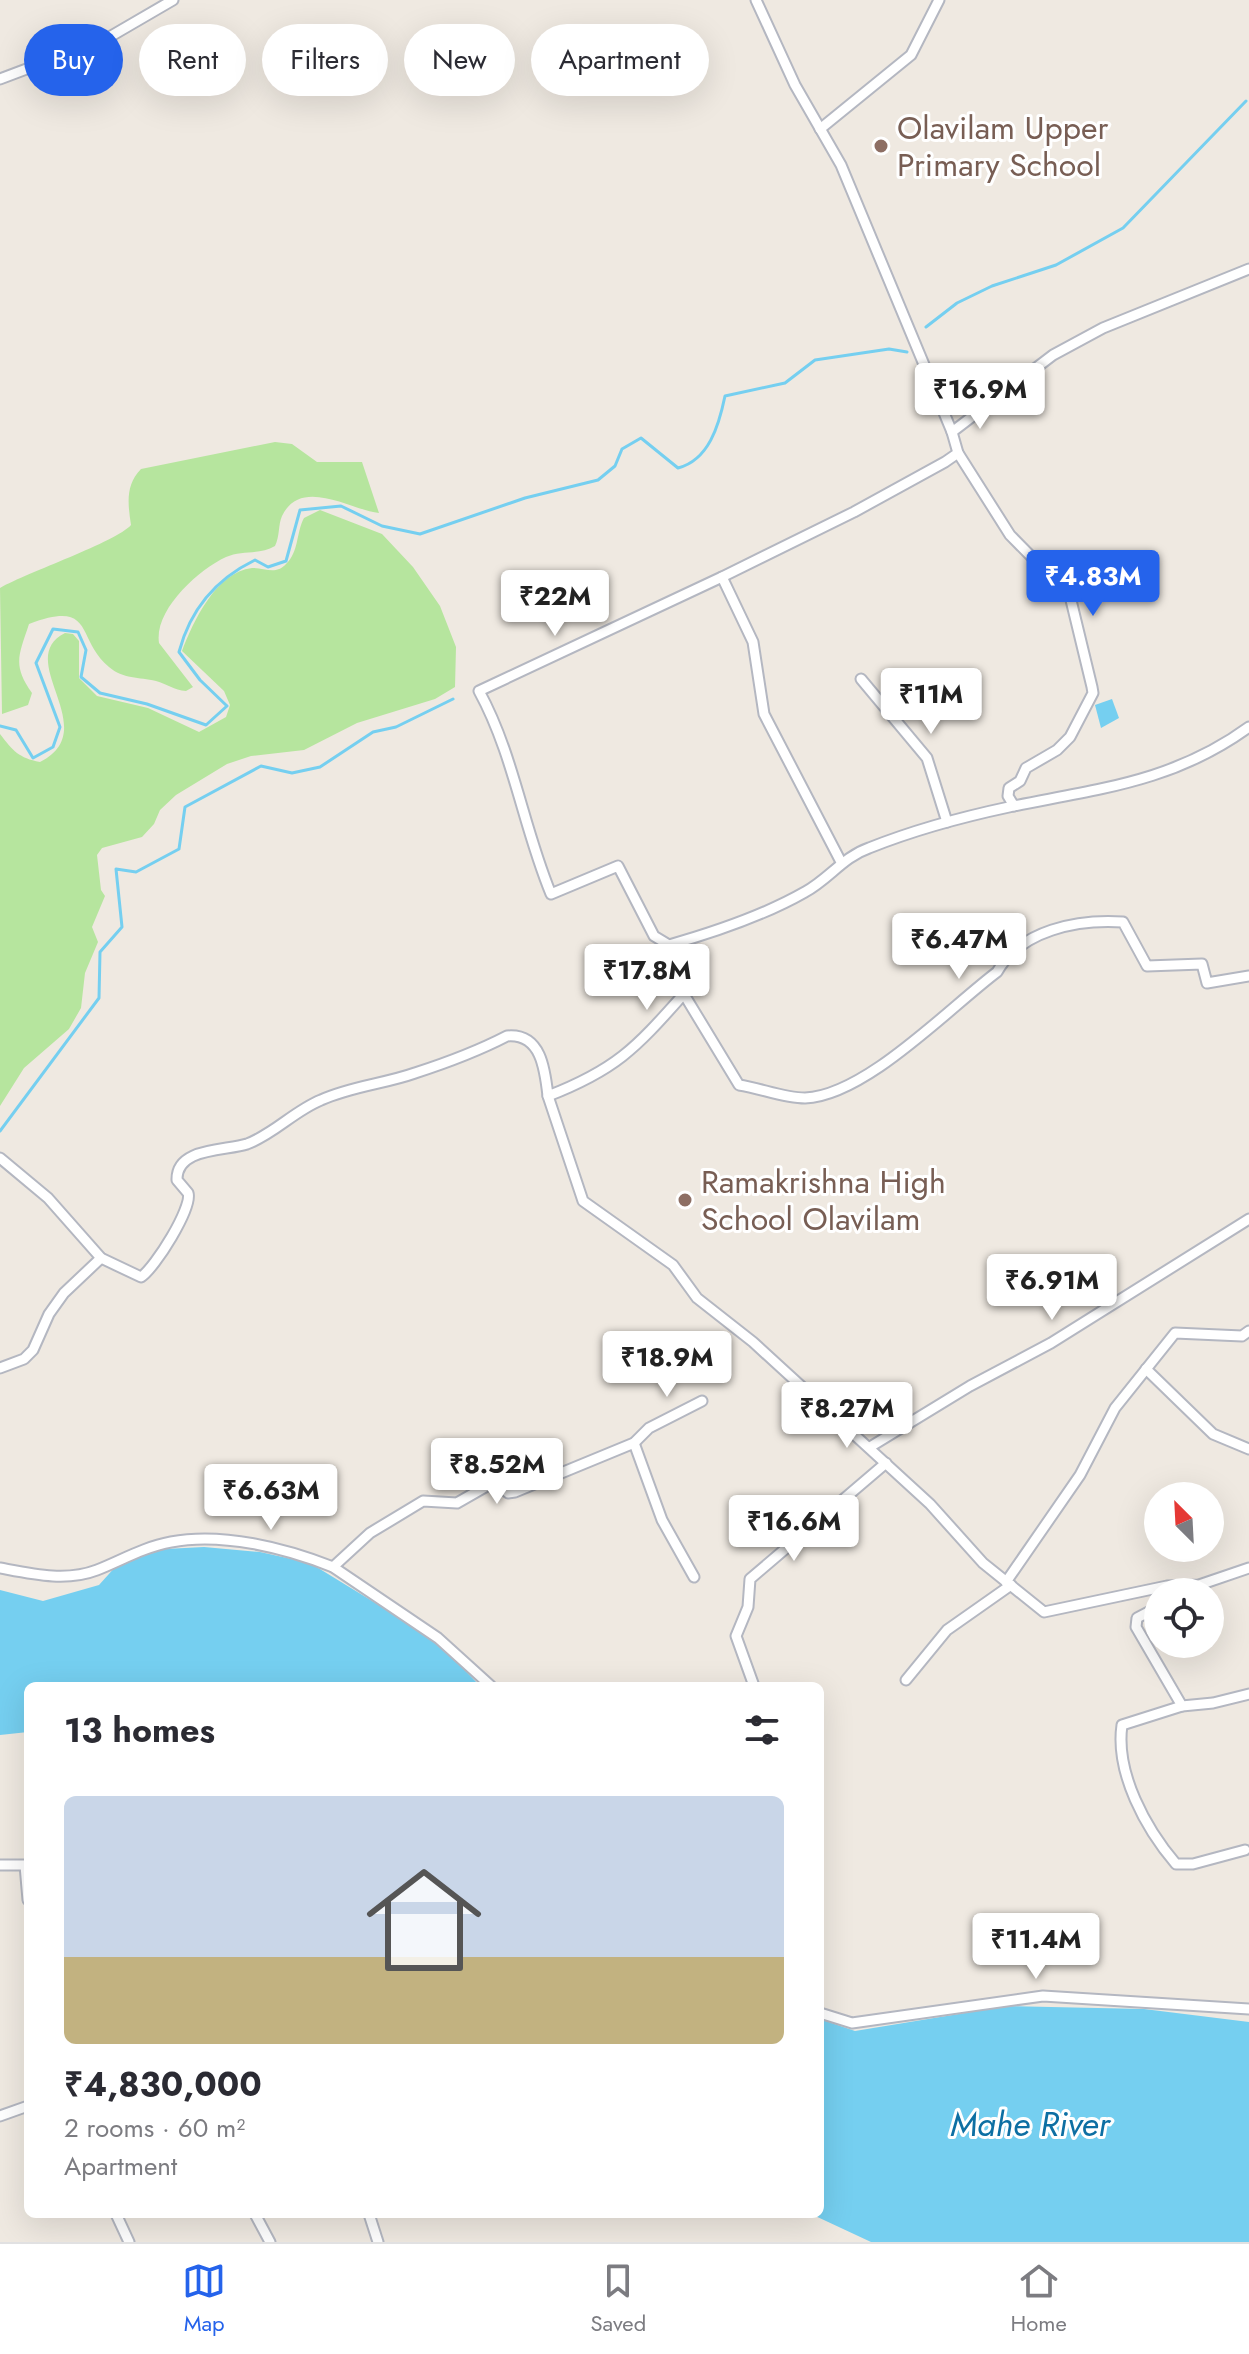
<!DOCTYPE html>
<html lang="en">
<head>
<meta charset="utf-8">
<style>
  :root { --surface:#fff; --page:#f2f2f3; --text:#2b2b33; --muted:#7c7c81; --line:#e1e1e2; --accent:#2563eb }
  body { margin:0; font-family:Jost,sans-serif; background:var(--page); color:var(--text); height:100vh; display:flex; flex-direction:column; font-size:30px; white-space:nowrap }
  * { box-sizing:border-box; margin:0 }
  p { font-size:26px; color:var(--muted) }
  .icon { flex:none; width:44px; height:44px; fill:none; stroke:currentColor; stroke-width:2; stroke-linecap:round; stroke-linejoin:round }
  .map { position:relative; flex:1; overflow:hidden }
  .side { position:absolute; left:24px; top:1682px; width:800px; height:536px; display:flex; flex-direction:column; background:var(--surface); border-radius:12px; box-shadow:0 8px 32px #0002 }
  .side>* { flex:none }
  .guide { position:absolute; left:24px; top:24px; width:800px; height:72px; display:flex; gap:16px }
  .needle { width:52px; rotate:336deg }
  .buttons { position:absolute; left:1144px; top:1482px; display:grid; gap:16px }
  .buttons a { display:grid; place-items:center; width:80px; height:80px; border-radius:50%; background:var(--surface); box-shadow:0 8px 32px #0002; font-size:40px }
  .price { position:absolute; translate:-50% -68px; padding:0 18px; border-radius:8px; background:#fff; color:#222; font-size:26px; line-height:52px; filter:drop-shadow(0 2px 4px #0008) }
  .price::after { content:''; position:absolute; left:50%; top:48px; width:24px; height:18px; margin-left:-12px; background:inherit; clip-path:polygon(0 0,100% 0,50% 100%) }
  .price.selected { background:var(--accent); color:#fff }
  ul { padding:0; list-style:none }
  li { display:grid; align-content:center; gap:16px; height:424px; padding:0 40px }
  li+li { border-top:2px solid var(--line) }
  li span { display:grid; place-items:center; height:248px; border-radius:12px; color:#555 }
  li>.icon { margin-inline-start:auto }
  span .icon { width:144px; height:144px; fill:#fffc; stroke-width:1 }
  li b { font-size:34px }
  h2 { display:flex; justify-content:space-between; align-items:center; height:96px; padding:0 40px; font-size:34px }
  .tag { padding:0 28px; border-radius:36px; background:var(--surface); box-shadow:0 8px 32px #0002; font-size:28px; line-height:72px }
  .tag.selected { background:var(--accent); color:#fff }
  .tab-bar { display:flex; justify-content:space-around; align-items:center; height:112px; border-top:2px solid var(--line); background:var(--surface); font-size:22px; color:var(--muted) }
  .tab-bar a { display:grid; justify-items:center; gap:4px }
  .tab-bar .selected { color:var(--accent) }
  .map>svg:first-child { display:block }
</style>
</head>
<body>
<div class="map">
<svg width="1249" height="2242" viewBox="0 0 1249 2242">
  <rect width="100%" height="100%" fill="#efe9e1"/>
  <g fill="#b6e59e">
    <path d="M275,442L292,444L317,462H362L379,513C351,510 301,476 282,516C278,525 280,536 275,546C260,555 242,550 226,557C198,570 154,610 159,643L193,687L186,691C174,690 167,684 156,681C139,677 123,679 109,667C75,639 96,599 29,624C19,655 12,665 32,693L28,705L2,714L0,588C28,572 116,542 131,525C128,505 125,485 141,469Z"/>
    <path d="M320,510L382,534L413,567L440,606L456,647L455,687L435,699L357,723L304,750L251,756L227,764L176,795L160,810L154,824L142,837L102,848L97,855L101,890L105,896L92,927L98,942L85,973L81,1008L69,1029L24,1068L0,1106V734C13,751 19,758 40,762C105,729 12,660 65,633L73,634L79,641V678L97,696L148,708L199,732L226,717L230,705L224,691L182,651C193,622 216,572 252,568C264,567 275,576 286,564C299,552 296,533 304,518Z"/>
  </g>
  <g fill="#75cff0">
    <path d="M1112,699L1119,718L1101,728L1095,705Z"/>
    <path d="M204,1547L260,1552L310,1563L436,1640L480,1686H28V1732L0,1735V1590L43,1601L99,1585L117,1565L146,1550Z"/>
    <path d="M1007,2006L1144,2009L1249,2022V2242H871L811,2214H820V2019L855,2031Z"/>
  </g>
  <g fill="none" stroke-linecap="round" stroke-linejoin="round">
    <g stroke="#75cff0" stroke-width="3">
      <path d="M926,327L957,303L992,286L1056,265L1123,228L1246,101"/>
      <path d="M0,726L16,730L33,758L53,747L60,727L36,663L53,629L78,632L86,650L81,677L100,693L147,704L206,725L227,706L200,680L179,652C190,610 216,579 255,560L268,567L286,561L300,510L341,506L382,526L420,534L525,498L598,480L615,466L622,449L641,438L678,468C709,460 719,425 725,396L785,383L815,360L889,349L907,352"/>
      <path d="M0,1131L99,998L100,952L122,927L116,869L136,872L179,849L185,807L261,766L292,773L320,767L373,732L396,727L453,699"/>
    </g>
    <defs>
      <g id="minor">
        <path d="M756,0L795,85L841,165L952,432"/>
        <path d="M0,79L106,39L173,0"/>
        <path d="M820,129L911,55L939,0"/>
        <path d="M958,453L1010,535L1070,596L1092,687L1093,693L1070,737L1057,750L1026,768L1020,781L1009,788L1008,796L1014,806"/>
        <path d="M722,577L854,512L945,462L958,453L952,432L1053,355L1103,328L1249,269"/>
        <path d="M861,679L927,758L947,822"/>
        <path d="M669,945L654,936L618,866L551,894C523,827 514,755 479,691L722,577L753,642L764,714L841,862"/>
        <path d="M682,991L739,1085C760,1088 784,1098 805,1098C865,1096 949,1008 997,972C1021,930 1077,919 1123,922L1147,966L1202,964L1207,983L1249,976"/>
        <path d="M548,1096L583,1201L673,1265L697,1298L753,1342L930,1504L983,1563L1044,1612L1167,1586L1199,1585L1249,1568"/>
        <path d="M0,1158L48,1198L101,1258L141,1277C155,1268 193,1207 188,1193L177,1180C176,1147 226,1151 247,1144C274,1134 294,1111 321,1100C352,1086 384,1084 415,1073C446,1063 478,1051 507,1036C541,1033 545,1069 548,1096C615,1070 635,1049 682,996L681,979L669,945C715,932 763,916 805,892C829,879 843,857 869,848C914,830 962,817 1009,807C1097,789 1174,782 1249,727"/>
        <path d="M0,1368L24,1359L33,1350L49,1314L64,1293L101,1258"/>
        <path d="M1146,1369L1213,1434L1249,1449"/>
        <path d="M634,1443L662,1520L694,1577"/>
        <path d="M870,1447L970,1386L1051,1343L1249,1219"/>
        <path d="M333,1567L370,1533L423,1501L457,1503L492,1483H497L508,1493L515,1492L634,1443L649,1428L702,1401"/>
        <path d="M0,1568C32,1574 66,1582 97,1570C122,1560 144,1547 171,1542C222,1532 285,1548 333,1567L438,1638L491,1686"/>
        <path d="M1006,1582L1080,1475L1115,1408L1175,1333L1242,1336L1249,1331"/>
        <path d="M1158,1607L1137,1618L1136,1627L1182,1706L1213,1703L1249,1694"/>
        <path d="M906,1680L947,1630L1011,1585"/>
        <path d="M754,1686L736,1636L748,1607L750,1579L886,1463"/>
        <path d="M1182,1706L1122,1725C1115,1773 1146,1829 1176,1864H1193L1245,1850"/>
        <path d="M0,1865H25L28,1900"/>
        <path d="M820,2013L852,2023L1043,1996L1249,2009"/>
        <path d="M0,2116L28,2106"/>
        <path d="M116,2214L129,2242"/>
        <path d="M255,2214L270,2242"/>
        <path d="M369,2214L378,2242"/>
      </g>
    </defs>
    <use href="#minor" stroke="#b4b7c1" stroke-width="13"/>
    <use href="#minor" stroke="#fff" stroke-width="9"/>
  </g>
  <g fill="#8d6e63" stroke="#fff" stroke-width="3">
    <circle cx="881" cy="146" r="8"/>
    <circle cx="685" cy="1200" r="8"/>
  </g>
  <g text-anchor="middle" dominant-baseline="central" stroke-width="6" stroke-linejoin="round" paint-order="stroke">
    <g font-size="32" fill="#785e54" stroke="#fff" text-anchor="start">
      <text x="897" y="128">Olavilam Upper<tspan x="897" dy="37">Primary School</tspan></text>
      <text x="701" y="1182">Ramakrishna High<tspan x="701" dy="37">School Olavilam</tspan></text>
    </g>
    <g font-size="34" font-style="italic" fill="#0d6fa3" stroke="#fff">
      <text x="1030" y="2124">Mahe River</text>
    </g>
  </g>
</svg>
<div class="buttons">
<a><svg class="needle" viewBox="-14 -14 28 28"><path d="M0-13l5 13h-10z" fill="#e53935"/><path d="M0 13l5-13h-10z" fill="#7c7c81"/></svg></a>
<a><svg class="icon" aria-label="locate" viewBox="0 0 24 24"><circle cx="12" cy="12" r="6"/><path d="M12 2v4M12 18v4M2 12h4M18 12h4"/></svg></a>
</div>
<b class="price" style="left:980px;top:431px">₹16.9M</b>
<b class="price selected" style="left:1093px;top:618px">₹4.83M</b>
<b class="price" style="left:555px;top:638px">₹22M</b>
<b class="price" style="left:931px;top:736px">₹11M</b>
<b class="price" style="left:959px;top:981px">₹6.47M</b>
<b class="price" style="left:647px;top:1012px">₹17.8M</b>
<b class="price" style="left:1052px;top:1322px">₹6.91M</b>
<b class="price" style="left:667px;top:1399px">₹18.9M</b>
<b class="price" style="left:847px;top:1450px">₹8.27M</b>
<b class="price" style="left:497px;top:1506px">₹8.52M</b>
<b class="price" style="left:271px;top:1532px">₹6.63M</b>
<b class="price" style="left:794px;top:1563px">₹16.6M</b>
<b class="price" style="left:1036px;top:1981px">₹11.4M</b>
<div class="guide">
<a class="tag selected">Buy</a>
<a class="tag">Rent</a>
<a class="tag">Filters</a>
<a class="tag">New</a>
<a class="tag">Apartment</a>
</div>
<section class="side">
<h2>13 homes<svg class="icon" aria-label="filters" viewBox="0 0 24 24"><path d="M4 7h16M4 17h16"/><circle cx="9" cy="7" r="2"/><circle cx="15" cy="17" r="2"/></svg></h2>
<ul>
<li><span style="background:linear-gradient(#c9d6e8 65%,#c2b280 0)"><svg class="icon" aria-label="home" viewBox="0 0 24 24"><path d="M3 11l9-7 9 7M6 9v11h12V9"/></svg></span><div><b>₹4,830,000</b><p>2 rooms · 60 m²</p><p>Apartment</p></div></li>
</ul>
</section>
</div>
<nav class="tab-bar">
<a class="selected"><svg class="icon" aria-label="map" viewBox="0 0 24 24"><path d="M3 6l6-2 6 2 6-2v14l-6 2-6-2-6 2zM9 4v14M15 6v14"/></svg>Map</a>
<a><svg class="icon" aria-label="saved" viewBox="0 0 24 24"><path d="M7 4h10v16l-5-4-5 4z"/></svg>Saved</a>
<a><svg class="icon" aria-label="home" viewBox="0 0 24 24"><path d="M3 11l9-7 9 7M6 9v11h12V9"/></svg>Home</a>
</nav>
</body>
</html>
